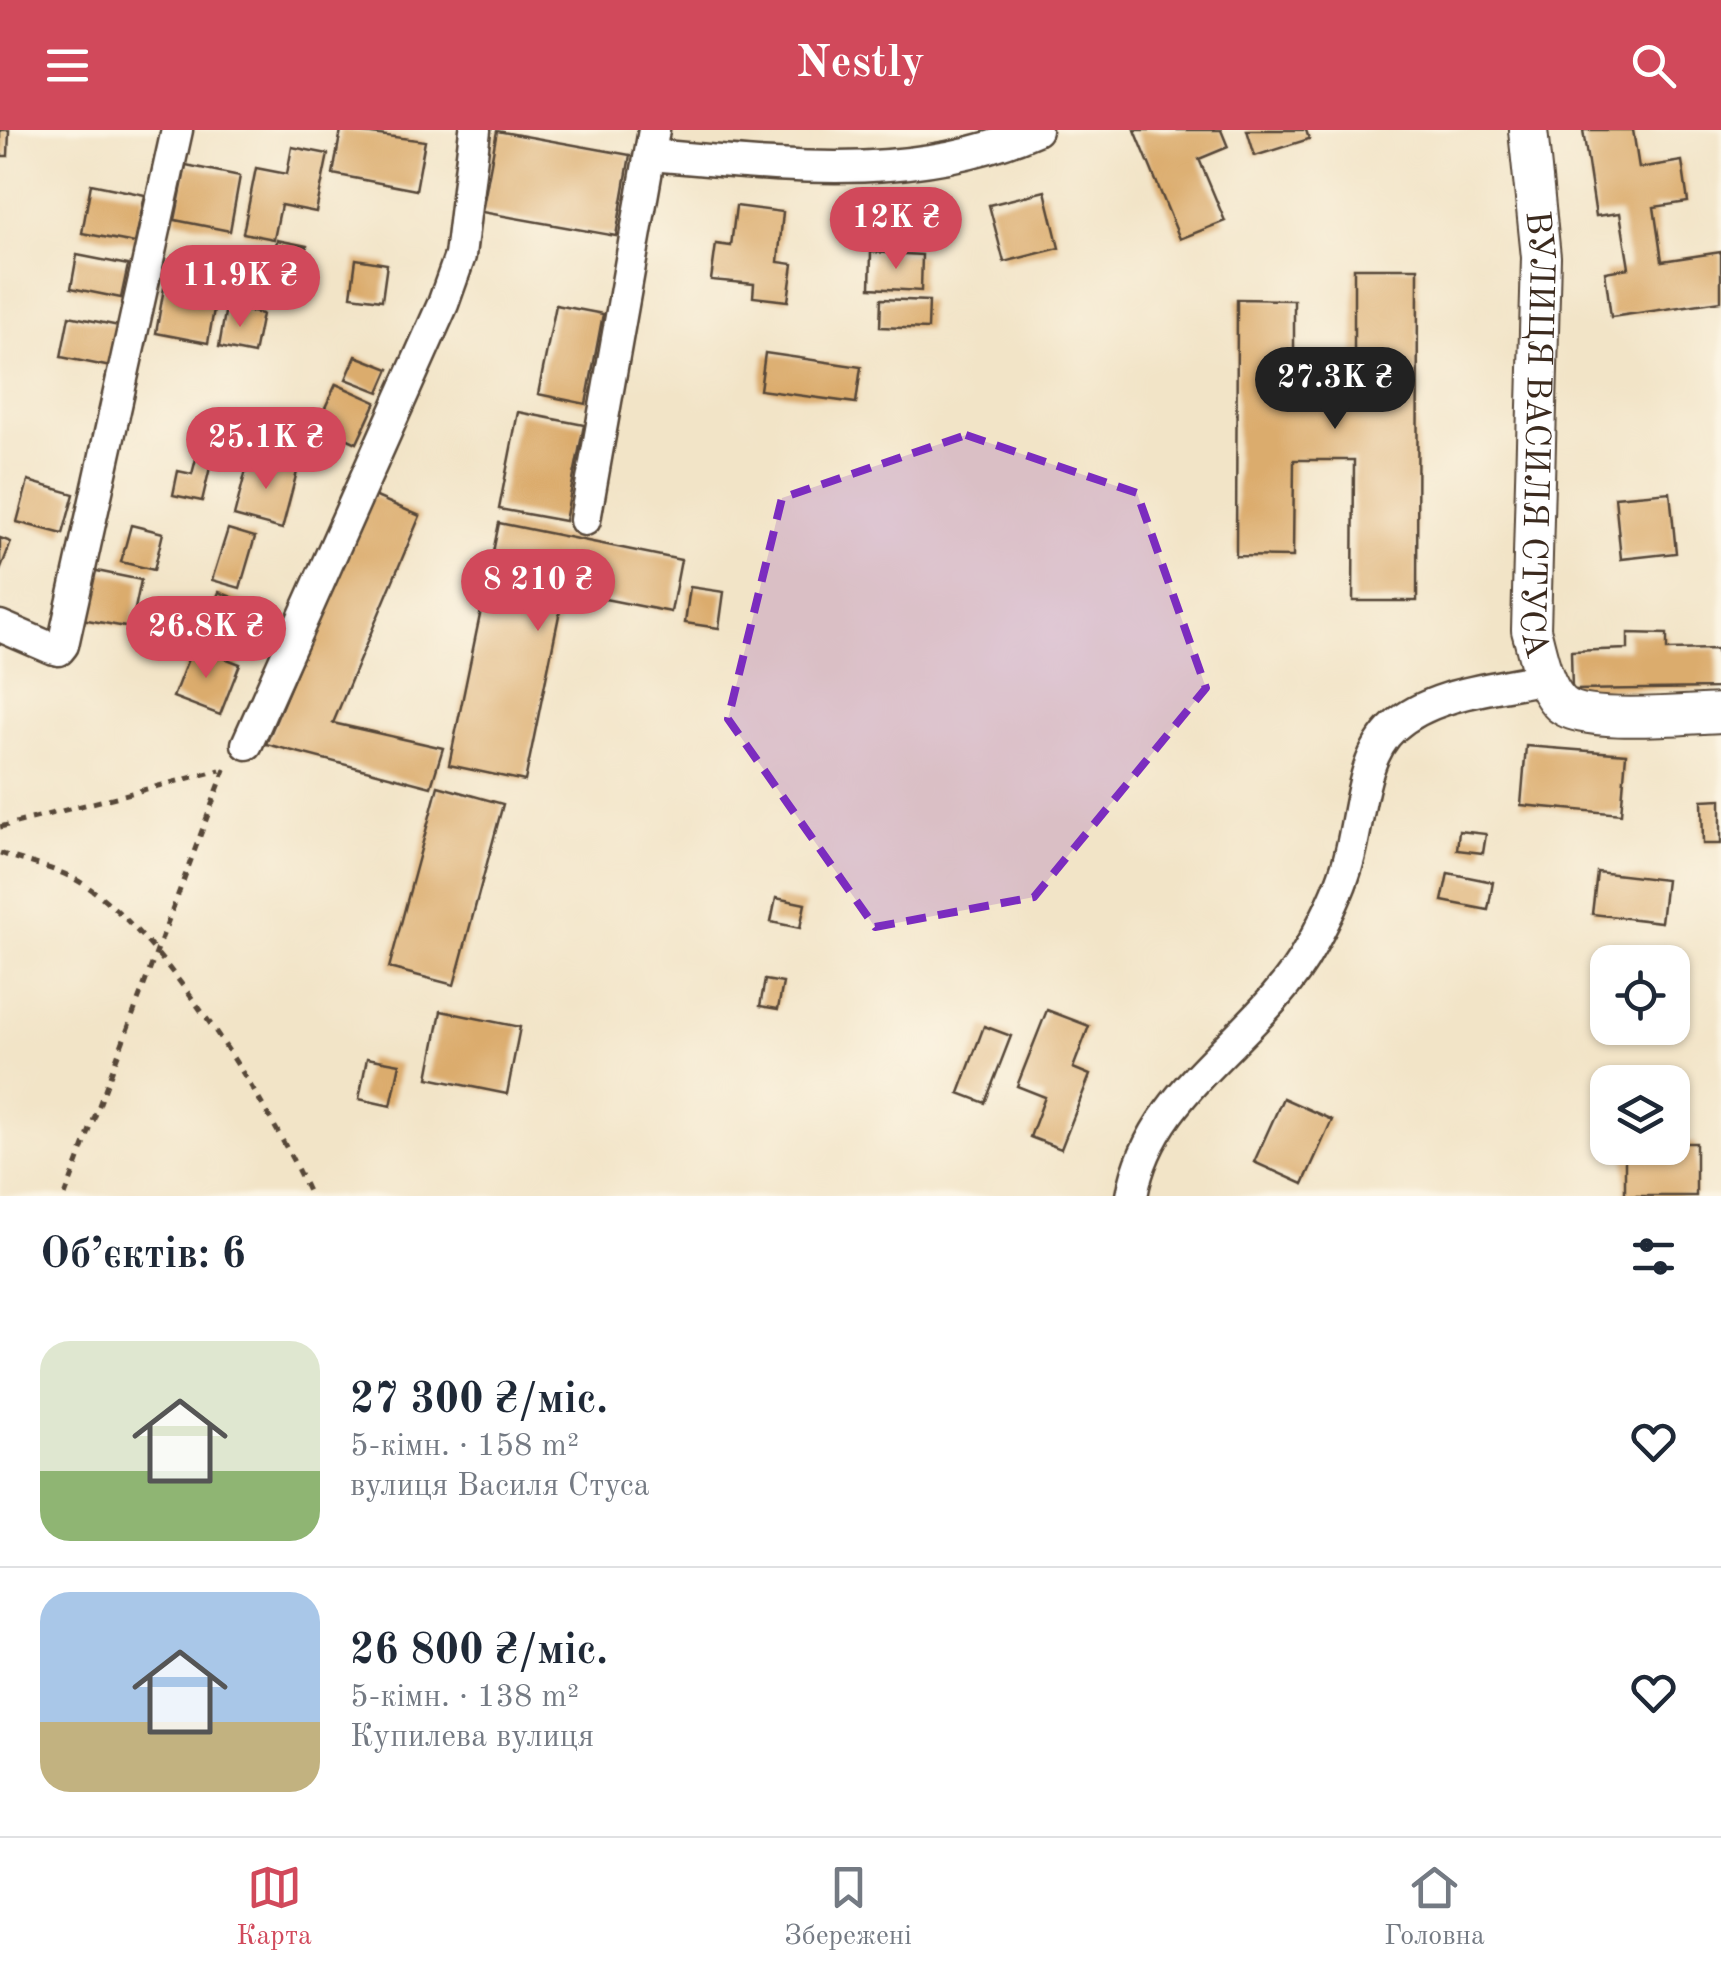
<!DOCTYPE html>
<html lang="uk">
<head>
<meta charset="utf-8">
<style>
  :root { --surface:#fff; --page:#f2f2f3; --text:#1f2937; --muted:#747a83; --line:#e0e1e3; --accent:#d1495b }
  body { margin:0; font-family:"Old Standard TT",serif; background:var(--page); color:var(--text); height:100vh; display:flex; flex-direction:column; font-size:38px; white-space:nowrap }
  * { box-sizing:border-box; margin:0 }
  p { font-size:32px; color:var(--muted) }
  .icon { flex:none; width:55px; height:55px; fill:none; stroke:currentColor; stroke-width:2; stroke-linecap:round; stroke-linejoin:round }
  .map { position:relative; height:1066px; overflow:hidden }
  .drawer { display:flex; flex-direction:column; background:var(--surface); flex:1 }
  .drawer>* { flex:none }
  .fabs { position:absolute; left:1590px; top:815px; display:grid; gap:20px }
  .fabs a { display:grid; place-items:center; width:100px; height:100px; border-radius:20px; background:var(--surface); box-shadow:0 2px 8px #0004; font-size:50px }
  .price { position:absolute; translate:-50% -85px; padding:0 22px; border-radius:35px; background:var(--accent); color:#fff; font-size:32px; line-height:65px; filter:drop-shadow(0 2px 5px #0008) }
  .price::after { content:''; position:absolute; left:50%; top:60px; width:30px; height:22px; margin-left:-15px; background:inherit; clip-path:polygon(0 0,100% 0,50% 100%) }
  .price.on { background:#222; color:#fff }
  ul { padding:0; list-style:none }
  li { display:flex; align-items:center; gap:30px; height:250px; padding:0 40px }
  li+li { border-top:2px solid var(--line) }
  li span { display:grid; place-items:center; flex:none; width:280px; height:200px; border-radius:30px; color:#555 }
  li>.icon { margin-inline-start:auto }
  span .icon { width:120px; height:120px; fill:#fffc; stroke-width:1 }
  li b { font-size:42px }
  h2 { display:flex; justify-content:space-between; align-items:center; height:120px; padding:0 40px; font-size:42px }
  header { display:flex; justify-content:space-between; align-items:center; height:130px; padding:0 40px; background:var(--accent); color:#fff; font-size:45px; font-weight:700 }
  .dock { display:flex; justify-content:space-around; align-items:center; height:140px; border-top:2px solid var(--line); background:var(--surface); font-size:28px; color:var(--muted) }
  .dock a { display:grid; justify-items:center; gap:5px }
  .dock .on { color:var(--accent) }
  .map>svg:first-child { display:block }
</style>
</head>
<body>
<header><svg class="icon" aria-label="menu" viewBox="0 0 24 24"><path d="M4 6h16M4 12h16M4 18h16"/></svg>Nestly<svg class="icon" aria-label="search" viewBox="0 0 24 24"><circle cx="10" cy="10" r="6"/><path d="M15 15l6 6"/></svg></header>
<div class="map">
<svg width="1721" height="1066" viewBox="0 0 1721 1066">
  <rect width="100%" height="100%" fill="#fcf5e5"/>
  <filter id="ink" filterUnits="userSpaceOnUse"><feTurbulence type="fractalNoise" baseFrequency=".01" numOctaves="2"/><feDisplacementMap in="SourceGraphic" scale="20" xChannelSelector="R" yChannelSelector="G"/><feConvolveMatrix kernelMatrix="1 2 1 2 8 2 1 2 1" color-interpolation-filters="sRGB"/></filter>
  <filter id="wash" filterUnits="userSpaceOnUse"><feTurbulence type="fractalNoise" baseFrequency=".0048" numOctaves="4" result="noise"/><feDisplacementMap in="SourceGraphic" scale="40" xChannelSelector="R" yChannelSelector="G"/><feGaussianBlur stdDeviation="2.25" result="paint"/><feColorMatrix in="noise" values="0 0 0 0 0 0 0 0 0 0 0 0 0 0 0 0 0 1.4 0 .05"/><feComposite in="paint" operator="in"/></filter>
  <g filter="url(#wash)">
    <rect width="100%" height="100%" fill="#f2e4c7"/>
    <g id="blocks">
      <g fill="#dbac6d">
        <path d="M0,0H9L8,26H0Z"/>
        <path d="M341,0L425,11L416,60L333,44Z"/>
        <path d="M1135,0H1221L1228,17L1199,29L1225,91L1180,109Z"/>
        <path d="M1247,0H1306L1309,9L1255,26Z"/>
        <path d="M1583,0H1633L1639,38L1682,31L1688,72L1654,77L1662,131L1721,122V171L1611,187L1605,142L1629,138L1620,83L1596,86Z"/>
        <path d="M497,1L630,25L616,106L482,82Z"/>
        <path d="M292,17L328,24L316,82L281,75L274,109L243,103L256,38L287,44Z"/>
        <path d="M186,35L240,46L230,101L175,90Z"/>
        <path d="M91,54L145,65L135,113L82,103Z"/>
        <path d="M854,61L910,66V72L929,73L927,104L850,98Z"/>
        <path d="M1045,61L1059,118L1004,132L989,75Z"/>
        <path d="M736,76L783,82L778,132L793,134L788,171L753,167L754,154L711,150L716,114L731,116Z"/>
        <path d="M277,110L307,116L298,162L268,156Z"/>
        <path d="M871,122L922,125L921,161L870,158Z"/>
        <path d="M77,125L128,135L121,168L71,158Z"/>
        <path d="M356,129L387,134L382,170L351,166Z"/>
        <path d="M1354,138H1418L1417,471H1353L1354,330H1294L1293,427L1236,426L1237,169L1294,170V276L1354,277Z"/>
        <path d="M164,158L216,168L208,213L156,203Z"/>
        <path d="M881,169L929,171L928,199L880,197Z"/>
        <path d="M556,175L603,184L586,274L538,264Z"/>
        <path d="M226,177L262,184L254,224L219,217Z"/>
        <path d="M69,186L119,196L111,237L61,227Z"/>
        <path d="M765,223L861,237L856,273L760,260Z"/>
        <path d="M356,226L389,239L379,262L346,249Z"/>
        <path d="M336,254L376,272L357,313L317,295Z"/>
        <path d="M518,282L584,295L565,391L499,379Z"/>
        <path d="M197,325L212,329L202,371L173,365L178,341L192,344Z"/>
        <path d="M250,325L298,338L282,399L234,386Z"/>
        <path d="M28,351L74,364L63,404L17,392Z"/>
        <path d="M1670,362L1676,423L1621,429L1615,367Z"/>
        <path d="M372,365L420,386L333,593L443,618L431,657L266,614Z"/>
        <path d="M499,393L681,430L671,482L564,461L525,651L449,635Z"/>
        <path d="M131,395L163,403L154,440L121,432Z"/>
        <path d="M228,399L255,407L240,458L212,450Z"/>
        <path d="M0,408L11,412L0,441Z"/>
        <path d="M92,440L141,450L131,498L82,489Z"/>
        <path d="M690,457L724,462L719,498L685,493Z"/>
        <path d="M219,462L281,486L272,510L209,485Z"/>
        <path d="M1628,503L1667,504V520L1717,519L1718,558L1572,560L1571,521L1628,519Z"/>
        <path d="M193,516L240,534L220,585L173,567Z"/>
        <path d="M1526,616L1626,624L1621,684L1521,675Z"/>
        <path d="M438,656L503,674L454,855L389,838Z"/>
        <path d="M1721,669V714H1703L1702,670Z"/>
        <path d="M1459,701L1486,704L1483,723L1457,720Z"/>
        <path d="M1597,742L1666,750L1661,792L1592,784Z"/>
        <path d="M1448,743L1493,752L1488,780L1442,771Z"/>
        <path d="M776,768L805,774L800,798L771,792Z"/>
        <path d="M765,850L783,853L778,879L760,876Z"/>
        <path d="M1047,880L1089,896L1073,938L1090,945L1061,1019L1030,1007L1045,967L1017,956Z"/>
        <path d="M441,881L520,897L507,964L428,948Z"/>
        <path d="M984,896L1011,906L985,973L959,963Z"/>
        <path d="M367,928L400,934L391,976L359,969Z"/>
        <path d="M1283,968L1332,990L1303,1054L1254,1032Z"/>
        <path d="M1672,1013H1696V1066H1625V1018H1672Z"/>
      </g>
    </g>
  </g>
  <g filter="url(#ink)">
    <use href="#blocks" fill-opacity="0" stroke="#564637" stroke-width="2.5"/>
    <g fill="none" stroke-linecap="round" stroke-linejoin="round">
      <defs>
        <g id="minor">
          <path d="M651,25C781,36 913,54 1036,0"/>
          <path d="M585,390L654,0"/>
          <path d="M0,496L51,518L59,520L63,515L177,0"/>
          <path d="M247,614L443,174L460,126L475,0"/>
          <path d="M1132,1066C1150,957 1262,908 1311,816C1324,792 1338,765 1346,739C1361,695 1358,629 1394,597C1433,562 1495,559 1544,548"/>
        </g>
        <g id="tertiary">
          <path id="s1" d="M1528,0L1541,127L1531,500C1538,524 1542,553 1559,572C1580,596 1688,584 1721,583"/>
        </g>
      </defs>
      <use href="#minor" stroke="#564637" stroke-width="35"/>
      <use href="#tertiary" stroke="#564637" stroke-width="42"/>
      <g stroke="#564637" stroke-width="5" stroke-dasharray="8 8" stroke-linecap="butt">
        <path d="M0,697L220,640"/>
        <path d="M0,723C25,732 57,738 80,752C158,797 274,982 310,1066"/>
        <path d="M65,1066L227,634"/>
      </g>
      <use href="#minor" stroke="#fff" stroke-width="30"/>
      <use href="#tertiary" stroke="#fff" stroke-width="38"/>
    </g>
  </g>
  <path fill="#7b2cbf" fill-opacity="0.2" stroke="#7b2cbf" stroke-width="8" stroke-dasharray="20 12" stroke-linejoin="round" d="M966,305L1137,363L1206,558L1034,767L875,797L728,589L782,368Z"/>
  <g text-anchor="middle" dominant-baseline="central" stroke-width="8" stroke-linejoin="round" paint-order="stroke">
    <g font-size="35" fill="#3b2a1e" stroke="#fcf5e5">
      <text stroke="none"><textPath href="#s1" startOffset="305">ВУЛИЦЯ ВАСИЛЯ СТУСА</textPath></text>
    </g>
  </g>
</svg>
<div class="fabs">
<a><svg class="icon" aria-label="locate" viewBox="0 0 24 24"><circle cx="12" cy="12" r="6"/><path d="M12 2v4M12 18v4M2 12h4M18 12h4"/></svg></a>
<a><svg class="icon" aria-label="layers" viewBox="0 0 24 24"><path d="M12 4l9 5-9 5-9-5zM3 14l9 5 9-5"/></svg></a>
</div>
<b class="price" style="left:896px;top:142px">12K ₴</b>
<b class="price" style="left:240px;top:200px">11.9K ₴</b>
<b class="price on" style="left:1335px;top:302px">27.3K ₴</b>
<b class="price" style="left:266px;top:362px">25.1K ₴</b>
<b class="price" style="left:538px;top:504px">8 210 ₴</b>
<b class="price" style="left:206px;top:551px">26.8K ₴</b>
</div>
<section class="drawer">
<h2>Об’єктів: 6<svg class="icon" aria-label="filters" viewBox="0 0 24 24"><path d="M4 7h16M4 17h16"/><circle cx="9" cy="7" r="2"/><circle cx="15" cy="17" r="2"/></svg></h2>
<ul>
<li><span style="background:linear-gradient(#dfe7d0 65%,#8fb573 0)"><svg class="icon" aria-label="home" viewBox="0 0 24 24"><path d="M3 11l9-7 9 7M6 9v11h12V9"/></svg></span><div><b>27 300 ₴/міс.</b><p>5-кімн. · 158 m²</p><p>вулиця Василя Стуса</p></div><svg class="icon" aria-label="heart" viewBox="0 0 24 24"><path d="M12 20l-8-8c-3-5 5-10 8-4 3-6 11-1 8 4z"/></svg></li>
<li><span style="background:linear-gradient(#a9c7e8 65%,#c2b280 0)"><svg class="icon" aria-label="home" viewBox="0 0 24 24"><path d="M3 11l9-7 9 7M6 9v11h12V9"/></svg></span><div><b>26 800 ₴/міс.</b><p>5-кімн. · 138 m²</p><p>Купилева вулиця</p></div><svg class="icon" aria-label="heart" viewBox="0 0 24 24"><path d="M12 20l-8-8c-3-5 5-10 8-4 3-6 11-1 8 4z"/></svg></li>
</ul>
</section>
<nav class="dock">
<a class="on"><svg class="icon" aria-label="map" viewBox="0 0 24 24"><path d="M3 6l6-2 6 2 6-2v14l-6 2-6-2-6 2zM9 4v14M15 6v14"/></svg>Карта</a>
<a><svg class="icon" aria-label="saved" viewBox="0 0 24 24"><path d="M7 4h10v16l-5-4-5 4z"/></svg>Збережені</a>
<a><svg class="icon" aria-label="home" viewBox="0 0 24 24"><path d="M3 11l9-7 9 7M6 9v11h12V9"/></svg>Головна</a>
</nav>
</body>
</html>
